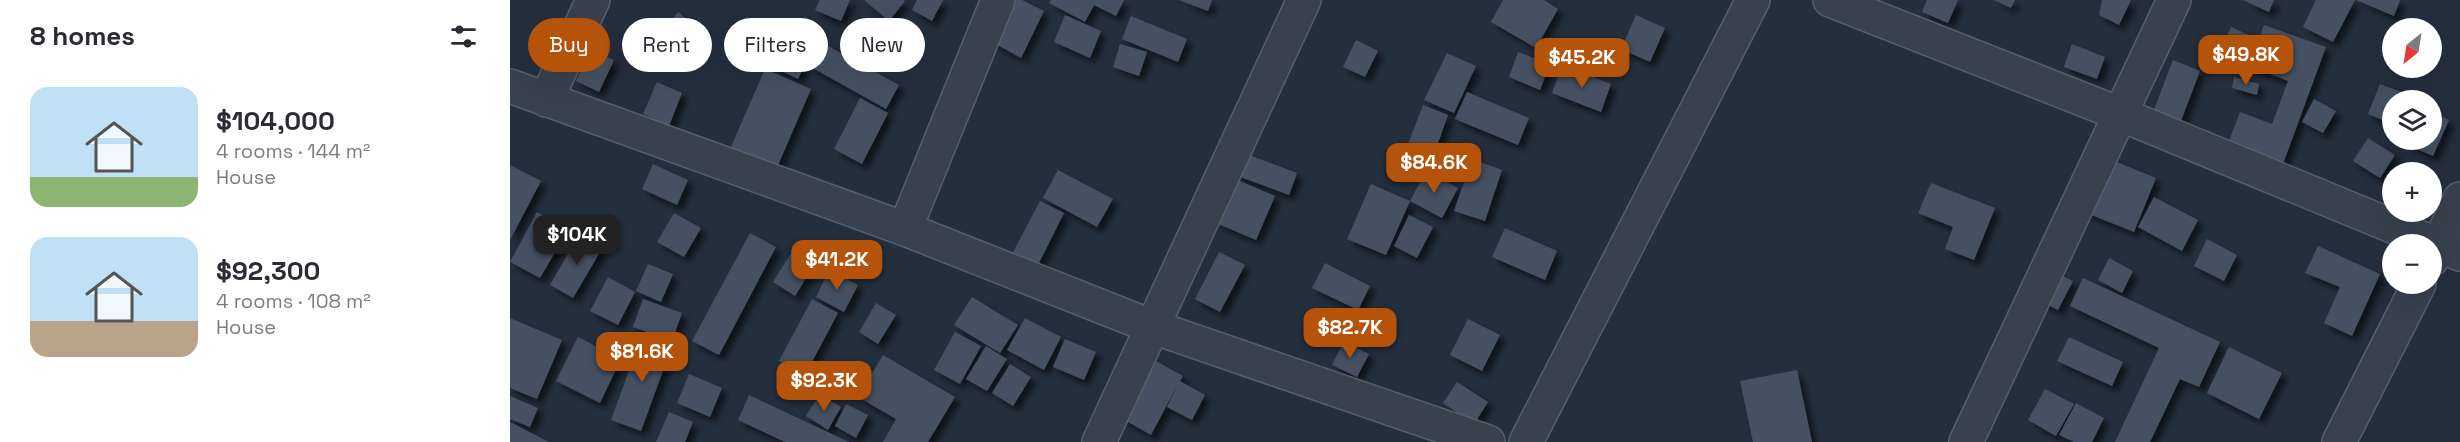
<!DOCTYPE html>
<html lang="en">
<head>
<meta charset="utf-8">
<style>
  :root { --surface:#fff; --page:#f7f7f7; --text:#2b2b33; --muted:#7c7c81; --accent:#b45309 }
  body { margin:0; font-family:"Space Grotesk",sans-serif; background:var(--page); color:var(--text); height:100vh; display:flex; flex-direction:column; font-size:22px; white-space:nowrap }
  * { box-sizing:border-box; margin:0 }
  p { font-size:20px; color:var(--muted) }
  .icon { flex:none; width:33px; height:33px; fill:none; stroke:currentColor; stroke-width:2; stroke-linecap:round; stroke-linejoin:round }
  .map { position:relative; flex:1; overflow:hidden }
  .side { display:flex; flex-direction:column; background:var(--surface); width:510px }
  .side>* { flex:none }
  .guide { position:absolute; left:18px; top:18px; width:570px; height:54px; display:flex; gap:12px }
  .needle { width:39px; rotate:210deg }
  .buttons { position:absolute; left:1872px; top:18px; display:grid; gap:12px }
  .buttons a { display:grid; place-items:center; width:60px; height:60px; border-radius:50%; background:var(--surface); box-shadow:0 6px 24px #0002; font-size:30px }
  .price { position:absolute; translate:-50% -51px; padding:0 14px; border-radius:12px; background:var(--accent); color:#fff; font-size:20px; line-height:39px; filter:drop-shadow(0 2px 3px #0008) }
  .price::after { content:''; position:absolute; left:50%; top:36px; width:18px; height:14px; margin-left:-9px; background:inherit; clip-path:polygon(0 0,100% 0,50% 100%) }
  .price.on { background:#222; color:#fff }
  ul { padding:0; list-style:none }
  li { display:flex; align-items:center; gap:18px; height:150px; padding:0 30px }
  li span { display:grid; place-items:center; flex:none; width:168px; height:120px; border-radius:18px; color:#555 }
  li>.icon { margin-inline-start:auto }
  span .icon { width:72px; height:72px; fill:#fffc; stroke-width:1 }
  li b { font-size:26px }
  h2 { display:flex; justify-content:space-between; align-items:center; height:72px; padding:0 30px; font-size:26px }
  .pill { padding:0 21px; border-radius:27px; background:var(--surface); box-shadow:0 6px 24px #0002; font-size:21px; line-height:54px }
  .pill.on { background:var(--accent); color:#fff }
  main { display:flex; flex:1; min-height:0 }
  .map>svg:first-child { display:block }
</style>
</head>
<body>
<main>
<section class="side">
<h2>8 homes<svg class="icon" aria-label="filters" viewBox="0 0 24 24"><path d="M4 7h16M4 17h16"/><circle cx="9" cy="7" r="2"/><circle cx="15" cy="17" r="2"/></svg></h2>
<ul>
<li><span style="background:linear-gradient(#bfe0f5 75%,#8fb573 0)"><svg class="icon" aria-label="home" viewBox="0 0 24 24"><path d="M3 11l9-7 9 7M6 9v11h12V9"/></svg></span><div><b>$104,000</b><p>4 rooms · 144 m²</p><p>House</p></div></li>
<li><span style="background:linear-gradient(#bfe0f5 70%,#b9a48a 0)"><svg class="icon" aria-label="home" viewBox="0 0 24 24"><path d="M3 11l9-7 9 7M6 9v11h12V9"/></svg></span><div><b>$92,300</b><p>4 rooms · 108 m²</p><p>House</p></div></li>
</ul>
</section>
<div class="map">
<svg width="1950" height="442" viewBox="0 0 1950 442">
  <defs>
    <filter id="shadow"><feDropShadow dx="5.5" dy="5.5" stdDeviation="3" flood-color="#0009"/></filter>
  </defs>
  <rect width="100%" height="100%" fill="#242f3e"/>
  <g fill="#455162" filter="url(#shadow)">
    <path d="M310,0H340L331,21L305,10Z"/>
    <path d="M354,0H393L395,1L379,21Z"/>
    <path d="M407,0H433L422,21L402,10Z"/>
    <path d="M494,0H512L534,11L511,58L475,38Z"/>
    <path d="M541,0H614L606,16L584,5L575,22L539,3Z"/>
    <path d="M669,0H702L698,11Z"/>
    <path d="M993,0H1034L1048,9L1026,48L981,22Z"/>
    <path d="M1417,0H1448L1438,23L1412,12Z"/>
    <path d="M1484,0H1505L1501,8Z"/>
    <path d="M1592,0H1621L1609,25L1589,15Z"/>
    <path d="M1733,0H1764L1759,12Z"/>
    <path d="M1806,0H1845L1823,42L1793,27Z"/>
    <path d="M1846,0H1890L1884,16Z"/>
    <path d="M168,12L186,27L170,47L152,32Z"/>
    <path d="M555,15L591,31L580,58L544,42Z"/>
    <path d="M1126,15L1155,28L1140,62L1111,49Z"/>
    <path d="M621,16L677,39L668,62L612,39Z"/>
    <path d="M1754,25L1816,47L1770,172L1715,151L1730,112L1762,124L1778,81L1739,66Z"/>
    <path d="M278,26L307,40L288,79L259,65Z"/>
    <path d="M1721,27L1743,37L1733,59L1711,49Z"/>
    <path d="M846,40L868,51L855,77L833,67Z"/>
    <path d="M311,42L389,85L376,109L299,66Z"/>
    <path d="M610,44L637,52L629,76L603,67Z"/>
    <path d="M1562,44L1595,57L1587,79L1554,67Z"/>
    <path d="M81,50L104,60L89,92L66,81Z"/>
    <path d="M1008,52L1040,64L1030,90L999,77Z"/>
    <path d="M937,53L966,66L944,113L914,100Z"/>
    <path d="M1663,60L1690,71L1669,126L1642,115Z"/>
    <path d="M1052,65L1101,84L1091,112L1042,93Z"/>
    <path d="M255,69L301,89L262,179L216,158Z"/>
    <path d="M1724,77L1749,84L1747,95L1722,88Z"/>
    <path d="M147,82L172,93L159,126L133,114Z"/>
    <path d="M1870,84L1897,94L1894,100H1882V124L1858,114Z"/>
    <path d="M957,92L1019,118L1008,145L945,119Z"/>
    <path d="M350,98L378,113L352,164L324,149Z"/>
    <path d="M1804,99L1826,111L1813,133L1792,122Z"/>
    <path d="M913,105L938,115L921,163L895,152Z"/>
    <path d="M1922,112L1939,120L1923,156L1898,145L1901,140H1922Z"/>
    <path d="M1858,138L1885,155L1870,178L1843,161Z"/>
    <path d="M734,153L787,173L779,195L725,175Z"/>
    <path d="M1587,154L1646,178L1624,232L1564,208Z"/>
    <path d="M962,159L992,170L975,221L944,211Z"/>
    <path d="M143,164L178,180L167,205L132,189Z"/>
    <path d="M0,165L31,181L0,240Z"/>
    <path d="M548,170L603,199L587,227L533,198Z"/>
    <path d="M916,171L948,188L932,218L900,201Z"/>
    <path d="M725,179L765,196L746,240L706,223Z"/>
    <path d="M1421,183L1485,208L1464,260L1435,249L1443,227L1408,213Z"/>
    <path d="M861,184L900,201L876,255L837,239Z"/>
    <path d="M1644,197L1688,220L1672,251L1628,227Z"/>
    <path d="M530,201L554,213L527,267L502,254Z"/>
    <path d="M27,212L58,230L30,278L0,262Z"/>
    <path d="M164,213L191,228L174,257L147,242Z"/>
    <path d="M899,215L923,227L907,258L884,246Z"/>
    <path d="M995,228L1047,251L1035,280L982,257Z"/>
    <path d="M70,233L93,247L63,298L40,285Z"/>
    <path d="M240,233L266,247L209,355L182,341Z"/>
    <path d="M1697,239L1727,255L1714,281L1684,266Z"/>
    <path d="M1808,246L1870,274L1842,336L1814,323L1830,287L1795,273Z"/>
    <path d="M285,247L307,260L285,296L263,282Z"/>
    <path d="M709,252L735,265L710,312L685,299Z"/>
    <path d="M1599,258L1623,271L1612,293L1588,280Z"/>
    <path d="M815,263L860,286L848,310L802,288Z"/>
    <path d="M138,264L163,274L151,302L126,291Z"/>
    <path d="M319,270L348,285L334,312L306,297Z"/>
    <path d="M1540,270L1563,281L1548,310L1525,299Z"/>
    <path d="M98,277L125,292L108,325L80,311Z"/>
    <path d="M1573,278L1710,342L1689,387L1670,379L1640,442H1605L1649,348L1560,306Z"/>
    <path d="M462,297L508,325L490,353L444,325Z"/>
    <path d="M133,299L172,313L162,341L123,327Z"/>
    <path d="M302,299L328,313L295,375L269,361Z"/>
    <path d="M366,303L386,315L368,344L349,332Z"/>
    <path d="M0,318L52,340L27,399L0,388Z"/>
    <path d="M515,318L551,337L534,370L497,350Z"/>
    <path d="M958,319L990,335L972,371L940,355Z"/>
    <path d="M445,332L471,346L450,384L424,370Z"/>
    <path d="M132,335L162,346L131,431L101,420Z"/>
    <path d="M68,337L111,359L90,403L46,381Z"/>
    <path d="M1559,337L1613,362L1602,386L1547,361Z"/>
    <path d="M555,339L586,352L574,380L543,367Z"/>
    <path d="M834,341L859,354L847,377L822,365Z"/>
    <path d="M476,346L497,359L477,391L456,379Z"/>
    <path d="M1719,347L1772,373L1749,419L1697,393Z"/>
    <path d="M373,355L445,397L418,442H373L386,419L348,397Z"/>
    <path d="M635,355L673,376L670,381L695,395L682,420L657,407L668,384L641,435L604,414Z"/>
    <path d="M500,364L521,377L503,406L482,393Z"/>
    <path d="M1287,370L1302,442H1243L1230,381Z"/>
    <path d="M179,374L212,388L200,417L167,403Z"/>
    <path d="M947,382L978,402L964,424L933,403Z"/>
    <path d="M1535,389L1564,404L1546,436L1518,420Z"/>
    <path d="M310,394L331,407L318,430L296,416Z"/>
    <path d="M239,395L339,442H275L228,420Z"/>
    <path d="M0,396L28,408L20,427L0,419Z"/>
    <path d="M1566,403L1594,418L1582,442H1564L1549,435Z"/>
    <path d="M336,404L358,415L346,438L325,426Z"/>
    <path d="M159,412L183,422L175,442H146Z"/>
    <path d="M0,422L39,442H0Z"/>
  </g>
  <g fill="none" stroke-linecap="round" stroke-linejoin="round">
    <defs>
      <g id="minor">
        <path d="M1320,0L1610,114L1950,254"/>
        <path d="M0,86L395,229L643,327L978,442"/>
        <path d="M36,100L83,0"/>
        <path d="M395,229L488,0"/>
        <path d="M1922,259L1950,199"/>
        <path d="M589,442L794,0"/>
        <path d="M1016,442L1243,0"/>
        <path d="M1456,442L1664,0"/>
        <path d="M1829,442L1909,284"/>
      </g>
    </defs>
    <use href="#minor" stroke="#565f6c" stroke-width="36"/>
    <use href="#minor" stroke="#38414e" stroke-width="33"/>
  </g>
</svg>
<div class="buttons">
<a><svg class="needle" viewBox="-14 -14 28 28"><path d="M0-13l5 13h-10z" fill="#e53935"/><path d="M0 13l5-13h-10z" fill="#7c7c81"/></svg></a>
<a><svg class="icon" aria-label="layers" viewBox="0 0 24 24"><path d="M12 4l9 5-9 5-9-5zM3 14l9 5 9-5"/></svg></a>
<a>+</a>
<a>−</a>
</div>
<b class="price" style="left:1736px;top:86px">$49.8K</b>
<b class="price" style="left:1072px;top:89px">$45.2K</b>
<b class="price" style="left:924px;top:194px">$84.6K</b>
<b class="price on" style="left:67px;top:266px">$104K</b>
<b class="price" style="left:327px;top:291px">$41.2K</b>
<b class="price" style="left:840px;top:359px">$82.7K</b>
<b class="price" style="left:132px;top:383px">$81.6K</b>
<b class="price" style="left:314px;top:412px">$92.3K</b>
<div class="guide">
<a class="pill on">Buy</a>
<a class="pill">Rent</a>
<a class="pill">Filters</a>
<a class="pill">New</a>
</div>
</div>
</main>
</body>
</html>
